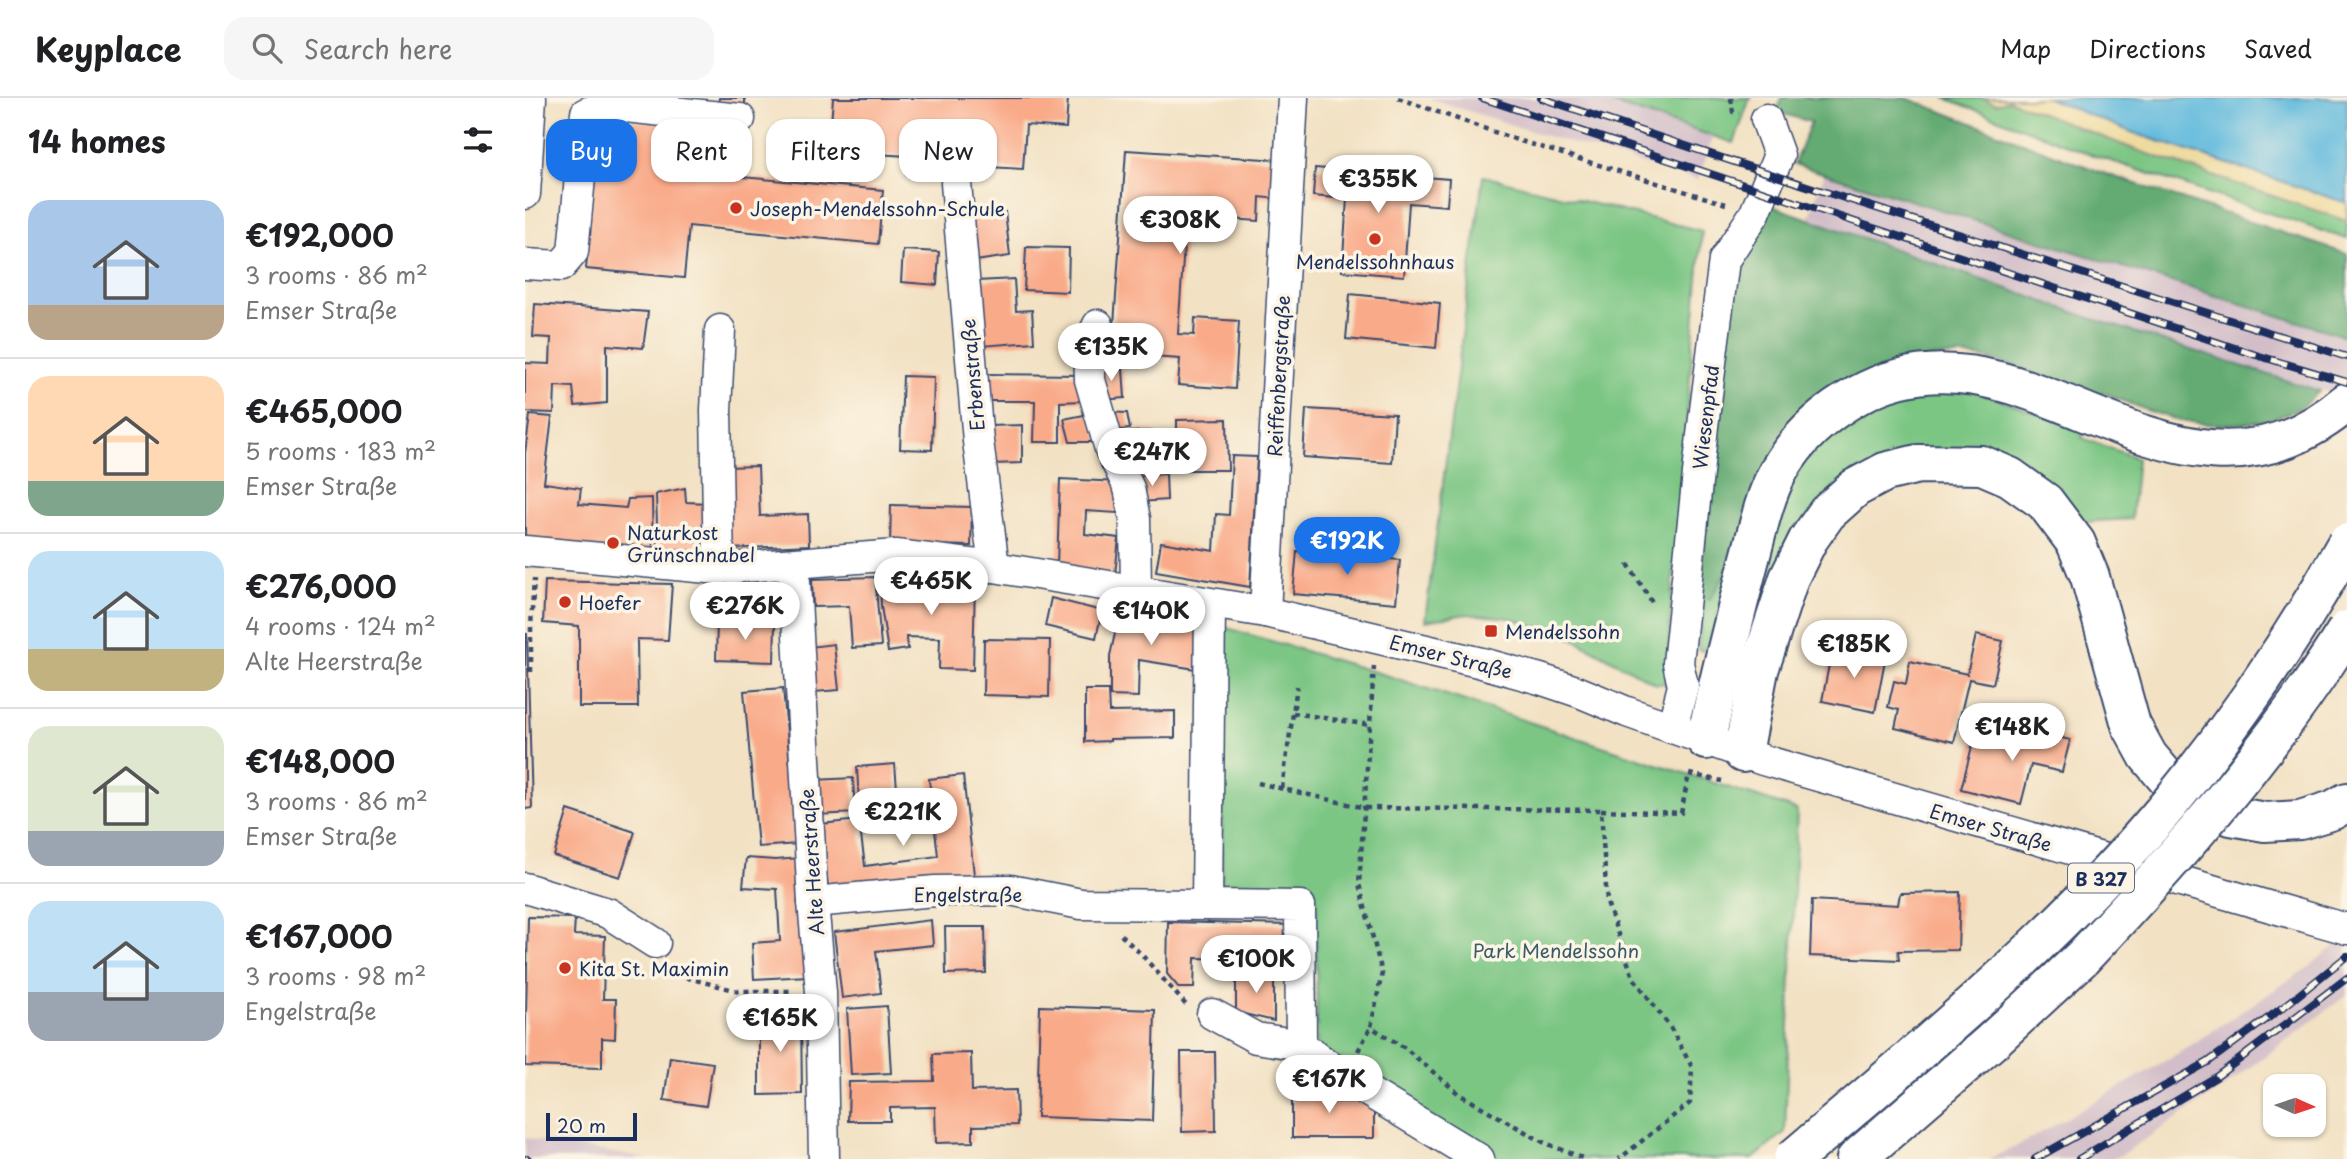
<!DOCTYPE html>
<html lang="en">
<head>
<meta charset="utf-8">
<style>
  :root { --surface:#fff; --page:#f6f6f6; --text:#202124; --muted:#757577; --line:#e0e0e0; --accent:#1a73e8 }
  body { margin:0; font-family:"Playpen Sans",sans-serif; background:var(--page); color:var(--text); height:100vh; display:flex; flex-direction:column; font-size:26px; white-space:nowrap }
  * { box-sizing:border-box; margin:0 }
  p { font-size:23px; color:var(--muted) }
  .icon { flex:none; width:38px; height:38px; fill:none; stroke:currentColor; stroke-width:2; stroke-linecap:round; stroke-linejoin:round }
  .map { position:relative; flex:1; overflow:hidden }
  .side { display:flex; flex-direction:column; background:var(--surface); width:525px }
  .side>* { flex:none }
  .guide { position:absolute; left:21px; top:21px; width:665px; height:63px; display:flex; gap:14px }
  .needle { width:46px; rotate:93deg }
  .fabs { position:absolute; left:1738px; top:976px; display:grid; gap:14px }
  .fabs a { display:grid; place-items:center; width:63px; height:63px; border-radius:14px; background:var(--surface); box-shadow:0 2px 5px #0004; font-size:35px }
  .scale { position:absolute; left:21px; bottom:18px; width:91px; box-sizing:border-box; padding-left:7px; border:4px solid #1b2f5e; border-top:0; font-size:19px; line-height:24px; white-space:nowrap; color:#1b2f5e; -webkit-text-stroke:5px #fcf5e5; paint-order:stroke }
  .price { position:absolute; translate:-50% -60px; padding:0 16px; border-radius:24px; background:#fff; color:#222; font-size:23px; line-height:46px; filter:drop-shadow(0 2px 4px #0008) }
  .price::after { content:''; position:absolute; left:50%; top:42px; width:21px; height:16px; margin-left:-10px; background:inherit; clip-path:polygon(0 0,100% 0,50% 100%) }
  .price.active { background:var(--accent); color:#fff }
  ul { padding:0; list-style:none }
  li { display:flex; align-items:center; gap:21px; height:175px; padding:0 28px }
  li+li { border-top:2px solid var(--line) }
  li span { display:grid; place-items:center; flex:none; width:196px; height:140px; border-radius:21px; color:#555 }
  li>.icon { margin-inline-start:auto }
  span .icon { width:84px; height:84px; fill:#fffc; stroke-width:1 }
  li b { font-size:30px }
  h2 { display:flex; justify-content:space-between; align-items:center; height:84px; padding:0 28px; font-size:30px }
  .chip { padding:0 24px; border-radius:21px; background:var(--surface); box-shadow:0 2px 5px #0004; font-size:24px; line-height:63px }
  .chip.active { background:var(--accent); color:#fff }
  header { display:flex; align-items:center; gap:42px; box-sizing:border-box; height:98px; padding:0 35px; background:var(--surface); border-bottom:2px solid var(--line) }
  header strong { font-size:33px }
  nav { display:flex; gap:38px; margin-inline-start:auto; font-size:24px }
  .search { width:490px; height:63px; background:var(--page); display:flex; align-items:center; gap:18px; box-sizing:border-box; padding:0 24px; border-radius:21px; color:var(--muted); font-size:26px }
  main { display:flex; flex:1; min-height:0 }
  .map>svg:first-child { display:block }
</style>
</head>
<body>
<header>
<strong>Keyplace</strong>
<div class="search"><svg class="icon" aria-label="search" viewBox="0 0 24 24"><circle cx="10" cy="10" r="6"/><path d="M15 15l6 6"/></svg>Search here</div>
<nav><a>Map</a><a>Directions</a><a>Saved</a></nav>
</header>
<main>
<section class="side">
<h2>14 homes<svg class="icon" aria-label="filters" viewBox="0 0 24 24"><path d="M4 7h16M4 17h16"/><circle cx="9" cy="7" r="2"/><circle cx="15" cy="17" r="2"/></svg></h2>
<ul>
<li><span style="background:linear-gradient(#a9c7e8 75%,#b9a48a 0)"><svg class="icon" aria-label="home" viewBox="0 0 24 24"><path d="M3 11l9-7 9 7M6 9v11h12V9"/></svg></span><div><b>€192,000</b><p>3 rooms · 86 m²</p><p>Emser Straße</p></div></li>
<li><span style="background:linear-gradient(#ffd9b3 75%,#7fa58c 0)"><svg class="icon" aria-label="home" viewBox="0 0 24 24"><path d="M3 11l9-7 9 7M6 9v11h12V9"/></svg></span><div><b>€465,000</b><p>5 rooms · 183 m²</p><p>Emser Straße</p></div></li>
<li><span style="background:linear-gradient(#bfe0f5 70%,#c2b280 0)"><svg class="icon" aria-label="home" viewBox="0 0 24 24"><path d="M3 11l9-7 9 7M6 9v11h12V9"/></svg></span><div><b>€276,000</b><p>4 rooms · 124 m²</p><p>Alte Heerstraße</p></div></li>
<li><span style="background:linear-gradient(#dfe7d0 75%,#9aa5b1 0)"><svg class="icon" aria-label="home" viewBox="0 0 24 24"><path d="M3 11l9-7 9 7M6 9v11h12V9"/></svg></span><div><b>€148,000</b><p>3 rooms · 86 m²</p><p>Emser Straße</p></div></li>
<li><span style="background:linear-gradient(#bfe0f5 65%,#9aa5b1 0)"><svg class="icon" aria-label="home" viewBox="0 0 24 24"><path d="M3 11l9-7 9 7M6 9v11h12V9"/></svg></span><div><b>€167,000</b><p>3 rooms · 98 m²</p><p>Engelstraße</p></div></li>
</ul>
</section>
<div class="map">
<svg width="1822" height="1061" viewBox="0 0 1822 1061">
  <rect width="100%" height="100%" fill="#fcf5e5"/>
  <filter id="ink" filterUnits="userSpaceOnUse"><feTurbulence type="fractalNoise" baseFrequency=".0143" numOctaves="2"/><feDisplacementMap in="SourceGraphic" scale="14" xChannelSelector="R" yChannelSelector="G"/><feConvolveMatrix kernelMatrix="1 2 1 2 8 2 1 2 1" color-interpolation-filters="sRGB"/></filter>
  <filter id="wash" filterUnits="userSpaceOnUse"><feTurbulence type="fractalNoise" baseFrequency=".00686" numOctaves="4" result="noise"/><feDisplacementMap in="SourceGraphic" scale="28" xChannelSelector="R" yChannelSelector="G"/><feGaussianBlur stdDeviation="1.57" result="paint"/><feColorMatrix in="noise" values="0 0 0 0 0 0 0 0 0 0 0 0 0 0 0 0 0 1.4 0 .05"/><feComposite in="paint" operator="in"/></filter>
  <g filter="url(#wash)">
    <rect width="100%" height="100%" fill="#f2e1c3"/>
    <g fill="#d2bdc8">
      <path d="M903,0H1071L1188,38L1173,82L1015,36Z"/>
      <path d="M1299,77L1822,239V300L1568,221L1284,121Z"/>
      <path d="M1822,837V897L1697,990L1598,1056L1587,1061H1464L1500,1044L1654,955L1784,869Z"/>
      <path d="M0,1040L125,1061H0Z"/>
    </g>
    <g fill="#7bc684" stroke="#4b7a71" stroke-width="2">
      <path d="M1071,0H1225L1209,45Z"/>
      <path d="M1420,0H1458L1471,6L1484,2L1606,50L1822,123V141L1565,56Z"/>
      <path d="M958,78L1177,133L1146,509L1142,585L1131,586L1049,541L985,520L942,516L900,523Z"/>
      <path d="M1451,293L1560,332L1557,340L1612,360L1606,421L1556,424L1543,409L1364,357L1222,559L1224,508L1260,398L1284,355L1337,311L1389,294Z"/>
      <path d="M1207,464L1187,543L1177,553L1173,552L1179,506L1173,505V499Z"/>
      <path d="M699,529L870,580L1272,712L1260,1034L1228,1061H971L792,952L791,804L697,795Z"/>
    </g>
    <g fill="#64ab72" stroke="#406d68" stroke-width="2">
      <path d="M1256,0H1381L1581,76L1822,156V239L1269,66L1286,24L1252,14Z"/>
      <path d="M1247,108L1568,221L1795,293C1788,299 1782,305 1774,310C1761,318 1742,322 1728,324C1669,333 1630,317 1577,294L1573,301C1535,286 1476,258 1436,258C1395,257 1355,274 1317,286L1185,501L1173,499L1211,167Z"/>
    </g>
    <path fill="#eeda9e" stroke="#84847e" stroke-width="2" d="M1458,0H1522L1609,35L1822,105V123L1606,50L1484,2L1471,6Z"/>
    <path fill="#5fb9dd" stroke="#3d749e" stroke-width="2" d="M1522,0H1822V105L1609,35Z"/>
    <g id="blocks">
      <g fill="#f9aa89">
        <path d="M194,0H220V6H193Z"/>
        <path d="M308,0H543L541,30L501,27L498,71L429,67L428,79L381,76L382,58L304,53Z"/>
        <path d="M75,20L166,28L162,74L358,92L353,146L164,128L159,180L61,171Z"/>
        <path d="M601,52L755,62L752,101L735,99L734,123L644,117V131L660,132L653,236L669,237L670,220L714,223L710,291L653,287L655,261L587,256Z"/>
        <path d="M790,70L924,81L922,108L884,105L879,178L817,173L822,101L788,98Z"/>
        <path d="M480,114L485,158L450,163L444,119Z"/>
        <path d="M501,149L544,150L543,194L499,192Z"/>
        <path d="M378,152L414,154L412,187L376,184Z"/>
        <path d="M489,181L491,213L507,212L509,244L456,248L452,183Z"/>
        <path d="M825,196L915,205L911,250L821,241Z"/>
        <path d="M10,206L123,214L118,250L82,247V305L50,308L48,289L30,288L29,315L0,314V265L25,266L26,240L8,239Z"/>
        <path d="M570,269L598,271L600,300L577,302Z"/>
        <path d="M461,276L558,277L557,303L535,304V344H509L510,303H461Z"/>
        <path d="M378,278L409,279L407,352L375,351Z"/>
        <path d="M781,311L870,316L867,365L778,359Z"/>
        <path d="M579,314L602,315L605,331L587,333Z"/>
        <path d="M564,316L575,344H545L539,321Z"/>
        <path d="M5,317L27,319L19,385L56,390L54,406L101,410L103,401L127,400L128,457L0,442V355Z"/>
        <path d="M702,321L703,372H630V357L607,358L606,334L629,333L630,348L652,347V322Z"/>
        <path d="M497,327V365L465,366L464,328Z"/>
        <path d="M707,358L732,359L725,489L631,473L636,444L689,453L691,416L704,417Z"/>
        <path d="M233,368L235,418L283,416L284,447L205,451L201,369Z"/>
        <path d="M641,376L642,402L614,404L612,378Z"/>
        <path d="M535,381L594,384L592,415L561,413L560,436L594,440L590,476L532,468Z"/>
        <path d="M160,390L161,404L183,405V456L133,457L131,396Z"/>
        <path d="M366,407L447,409L446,448L365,446Z"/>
        <path d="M772,453L875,462L871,505L768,496Z"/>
        <path d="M350,479L356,548L327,550L324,508L288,509L287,481Z"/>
        <path d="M355,480L450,484L448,572L414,571L415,540L381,539L383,551L363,554L356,508Z"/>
        <path d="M20,483L147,486L143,542L112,541L113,609H54V528L18,525Z"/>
        <path d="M526,500L577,513L571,540L520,528Z"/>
        <path d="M596,508L677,526V572L614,562L613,599L585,598V558Z"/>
        <path d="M192,523L250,525L249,564L191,562Z"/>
        <path d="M0,536H2L7,710L0,711Z"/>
        <path d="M1451,537L1478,543L1468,586L1444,581L1429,644L1370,630L1374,612L1363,609L1369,583L1381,586L1385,563L1442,576Z"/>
        <path d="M459,541L525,542L524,599L458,597Z"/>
        <path d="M309,546L314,592L289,594L284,549Z"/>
        <path d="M1307,551L1360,562L1350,614L1297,603Z"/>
        <path d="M258,590L272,746L233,749L219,593Z"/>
        <path d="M560,592H583L584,614L650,613V640L585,641V643L560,644Z"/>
        <path d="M1492,629L1545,642L1537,674L1506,667L1496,706L1436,691L1450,637L1488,647Z"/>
        <path d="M370,666L373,703L334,706L332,669Z"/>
        <path d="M438,677L449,777L304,798L296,726L334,722L340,768L413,758L404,681Z"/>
        <path d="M328,680L330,715L292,717L290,682Z"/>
        <path d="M43,712L110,734L95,779L29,758Z"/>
        <path d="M221,760L250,762L276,760L283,878L229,881L227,845L255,843L252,791L218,789Z"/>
        <path d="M1435,794L1433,852L1373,853L1374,862L1285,858L1287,802L1373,807L1375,795Z"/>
        <path d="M3,819L50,820L49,837L80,838L78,901H91L90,941L77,940V970L0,968Z"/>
        <path d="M406,822L408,847L351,853L356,895L317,900L309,834Z"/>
        <path d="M643,824L766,827L765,862L670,860L669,890H654L642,876Z"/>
        <path d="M420,829H460L461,875L421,876Z"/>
        <path d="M711,876H749V923L711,914Z"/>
        <path d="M362,908L366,975L326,977L322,911Z"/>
        <path d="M515,908L630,912L627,1023L512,1019Z"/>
        <path d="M234,916H276L277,996L234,997Z"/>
        <path d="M656,954H690L691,1033L657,1034Z"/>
        <path d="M446,955L447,993L491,992L492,1027L448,1028V1044L411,1045L410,1009L365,1010V1023H323L324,984L409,983L408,956Z"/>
        <path d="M145,959L188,965L181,1008L139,1002Z"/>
        <path d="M767,983H795V1004H849V1040H767Z"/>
      </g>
    </g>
  </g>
  <g filter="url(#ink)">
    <use href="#blocks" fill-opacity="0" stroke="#3b4a6d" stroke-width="2"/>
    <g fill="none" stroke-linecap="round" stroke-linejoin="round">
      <defs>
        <g id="minor">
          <path d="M431,85L453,343L469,469"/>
          <path d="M0,96L6,0"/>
          <path d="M0,166L36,168L48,154L61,15L81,7L215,21"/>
          <path d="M573,227L564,245L565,282L585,351L604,390L610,421L611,493"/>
          <path d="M0,453L194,471L371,457L469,469L740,514L957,565L1015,581L1054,594L1102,614L1238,662L1822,831"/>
          <path d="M269,466L288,804L296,894L299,1061"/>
          <path d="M194,471L191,312L195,232"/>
          <path d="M685,507L682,807L775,808L776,947"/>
          <path d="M740,514L768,0"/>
          <path d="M1147,630L1158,588L1153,565L1178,328L1199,162L1230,115L1254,57L1241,21"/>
          <path d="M0,790L83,815L130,845"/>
          <path d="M288,804L410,793L485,792L556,806L682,807"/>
          <path d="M687,916L731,940L776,947L819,979L954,1061"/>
        </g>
        <g id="highway">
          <path d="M1181,642C1193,583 1208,526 1223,468C1232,436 1238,401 1254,372C1273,339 1300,315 1333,297C1501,203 1649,451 1822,304"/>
          <path d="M1218,655L1234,572L1264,480L1283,442L1302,415L1330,390L1360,374L1393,366L1457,367L1485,379L1520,404L1551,445L1565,479L1606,627L1623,658L1645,684L1674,705L1706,718L1740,724L1775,722L1808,712L1822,704"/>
          <path d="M1331,1061L1466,944L1557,860"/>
        </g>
      </defs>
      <use href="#minor" stroke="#3b4a6d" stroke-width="33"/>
      <use href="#highway" stroke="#3b4a6d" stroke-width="42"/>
      <g stroke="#3b4a6d" stroke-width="4.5" stroke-dasharray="5 5" stroke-linecap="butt">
        <path d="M873,0L989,41L1201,106"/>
        <path d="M1206,0L1208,14L1214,15"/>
        <path d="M1103,466L1128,506"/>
        <path d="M849,568L834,786L857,875L846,929L880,950L934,996L1018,1044L1060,1061"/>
        <path d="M6,574V528L9,481"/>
        <path d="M768,615L845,627"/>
        <path d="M733,685L840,710L1076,712L1082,805L1108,879L1145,929L1167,969L1165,1005L1094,1061"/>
        <path d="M757,690L772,588"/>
        <path d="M1076,712L1156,715L1164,676L1197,683"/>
        <path d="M596,837L616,856L661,907"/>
        <path d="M147,867L155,878L213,893H267"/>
        <path d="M833,953L846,929"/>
      </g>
      <use href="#minor" stroke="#fff" stroke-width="30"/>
      <use href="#highway" stroke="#fff" stroke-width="38"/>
      <defs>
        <g id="rail">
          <path d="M957,0L1731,257L1822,284"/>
          <path d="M1016,0L1294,92L1822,259"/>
          <path d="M0,1061H3"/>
          <path d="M1510,1061L1683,964L1761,907L1822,858"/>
          <path d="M1554,1061L1691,979L1822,880"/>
        </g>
      </defs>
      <use href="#rail" stroke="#1b2f5e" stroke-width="8"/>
      <use href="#rail" stroke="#fcf5e5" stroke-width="5" stroke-dasharray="16" stroke-linecap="butt"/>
      <defs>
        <g id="highway-bridge">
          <path d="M1557,860C1654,757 1747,652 1822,532"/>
          <path d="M1268,1061C1400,949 1535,838 1646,704C1712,623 1771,536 1822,445"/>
        </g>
      </defs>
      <use href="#highway-bridge" stroke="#3b4a6d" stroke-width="42" stroke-linecap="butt"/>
      <use href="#highway-bridge" stroke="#fff" stroke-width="38"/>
    </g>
  </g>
  <g fill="#c8321e" stroke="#fcf5e5" stroke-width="2.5">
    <circle cx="211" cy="110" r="7"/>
    <circle cx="850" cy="141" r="7"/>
    <circle cx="88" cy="445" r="7"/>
    <circle cx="40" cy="504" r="7"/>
    <rect x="959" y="526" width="14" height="14" rx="3.5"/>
    <circle cx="40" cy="870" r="7"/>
  </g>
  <g text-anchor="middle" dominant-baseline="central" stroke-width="7" stroke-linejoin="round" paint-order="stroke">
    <rect fill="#fcf5e5" stroke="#5e6a86" stroke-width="2" x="1543" y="765.5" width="66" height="29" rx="5"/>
    <g font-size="18" font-weight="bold" fill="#1b2f5e">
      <text x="1576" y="780">B 327</text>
    </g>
    <g font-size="19" fill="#1b2f5e" stroke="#fcf5e5" text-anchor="start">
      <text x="225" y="110">Joseph-Mendelssohn-Schule</text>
      <text x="850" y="163" text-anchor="middle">Mendelssohnhaus</text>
      <text x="102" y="434">Naturkost<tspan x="102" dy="22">Grünschnabel</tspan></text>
      <text x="54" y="504">Hoefer</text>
      <text x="980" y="533">Mendelssohn</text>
      <text x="54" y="870">Kita St. Maximin</text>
    </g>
    <g font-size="19" fill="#1b2f5e" stroke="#fcf5e5">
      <text transform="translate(447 277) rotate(-95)">Erbenstraße</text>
      <text transform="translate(753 278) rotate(-87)">Reiffenbergstraße</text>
      <text transform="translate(1180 319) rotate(-83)">Wiesenpfad</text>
      <text transform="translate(926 558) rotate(14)">Emser Straße</text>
      <text transform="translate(1466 729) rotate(16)">Emser Straße</text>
      <text transform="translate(286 764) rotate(-94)">Alte Heerstraße</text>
      <text x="443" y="796">Engelstraße</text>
    </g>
    <g font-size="19" fill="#385c69" stroke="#fcf5e5">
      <text x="1031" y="852">Park Mendelssohn</text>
    </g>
  </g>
</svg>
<div class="fabs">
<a><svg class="needle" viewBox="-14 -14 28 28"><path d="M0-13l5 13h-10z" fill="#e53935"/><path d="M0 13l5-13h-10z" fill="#757577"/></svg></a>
</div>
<div class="scale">20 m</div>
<b class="price" style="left:853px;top:117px">€355K</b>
<b class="price" style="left:655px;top:158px">€308K</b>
<b class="price" style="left:586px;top:285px">€135K</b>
<b class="price" style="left:627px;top:390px">€247K</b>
<b class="price active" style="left:822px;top:479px">€192K</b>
<b class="price" style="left:406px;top:519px">€465K</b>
<b class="price" style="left:220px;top:544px">€276K</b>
<b class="price" style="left:626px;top:549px">€140K</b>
<b class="price" style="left:1329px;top:582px">€185K</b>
<b class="price" style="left:1487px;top:665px">€148K</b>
<b class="price" style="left:378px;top:750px">€221K</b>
<b class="price" style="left:731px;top:897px">€100K</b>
<b class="price" style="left:255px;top:956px">€165K</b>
<b class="price" style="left:804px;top:1017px">€167K</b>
<div class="guide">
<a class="chip active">Buy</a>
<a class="chip">Rent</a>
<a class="chip">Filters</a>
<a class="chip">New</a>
</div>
</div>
</main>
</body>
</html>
